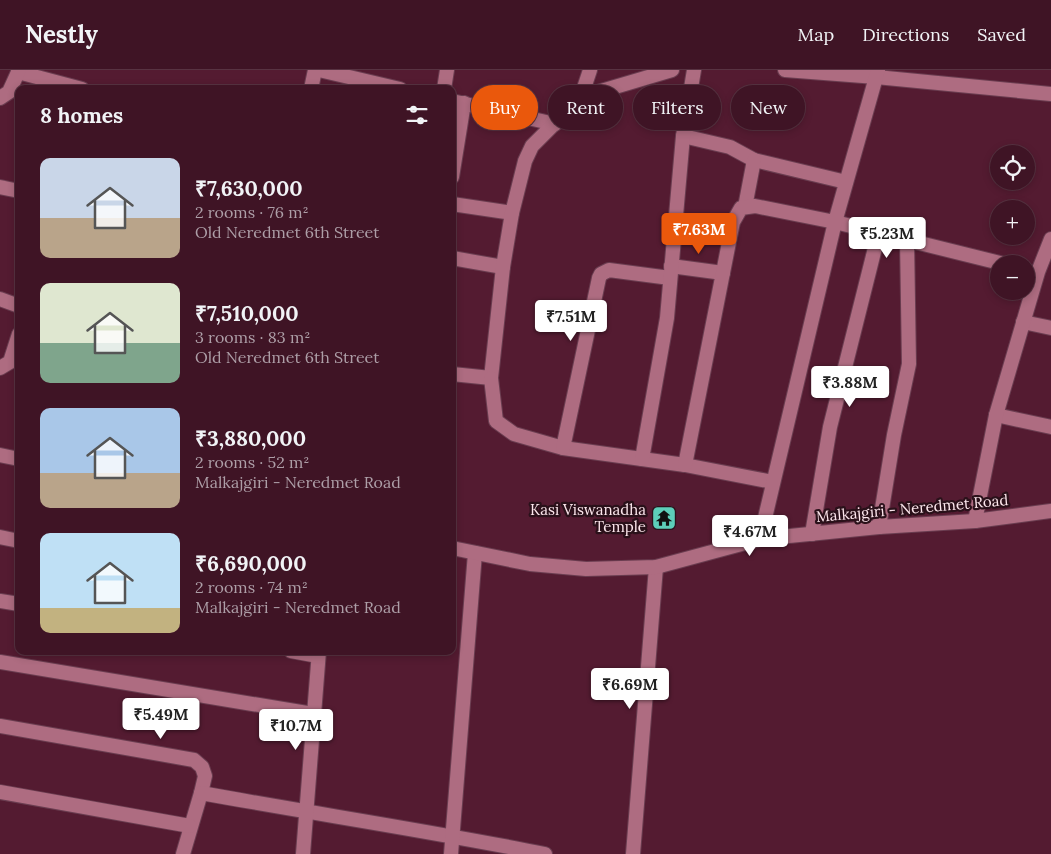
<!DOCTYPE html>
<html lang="en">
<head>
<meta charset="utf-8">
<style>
  :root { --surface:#3f1425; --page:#4a2132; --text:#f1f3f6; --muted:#ad9ea7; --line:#583342; --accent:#ea580c }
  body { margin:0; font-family:Lora,serif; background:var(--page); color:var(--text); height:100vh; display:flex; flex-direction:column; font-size:19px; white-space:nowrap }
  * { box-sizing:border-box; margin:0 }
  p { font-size:16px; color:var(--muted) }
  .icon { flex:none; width:28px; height:28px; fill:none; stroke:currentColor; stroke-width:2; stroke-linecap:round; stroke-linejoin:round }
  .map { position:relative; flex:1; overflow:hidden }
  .panel { position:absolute; left:15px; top:15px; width:441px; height:570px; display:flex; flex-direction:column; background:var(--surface); border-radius:10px; box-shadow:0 2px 8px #0003,0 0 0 1px var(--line) }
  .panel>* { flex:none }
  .guide { position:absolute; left:471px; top:15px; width:475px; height:45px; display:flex; gap:10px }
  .tools { position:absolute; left:990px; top:75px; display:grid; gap:10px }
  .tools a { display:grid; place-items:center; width:45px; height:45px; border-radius:50%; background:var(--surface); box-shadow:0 2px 8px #0003,0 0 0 1px var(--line); font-size:25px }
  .price { position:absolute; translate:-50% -42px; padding:0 11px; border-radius:5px; background:#fff; color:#222; font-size:16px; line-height:32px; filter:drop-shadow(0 1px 2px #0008) }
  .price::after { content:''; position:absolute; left:50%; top:30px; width:15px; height:11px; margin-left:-8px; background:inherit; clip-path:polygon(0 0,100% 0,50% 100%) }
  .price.active { background:var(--accent); color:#fff }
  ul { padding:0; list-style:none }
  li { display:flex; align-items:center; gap:15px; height:125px; padding:0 25px }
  li span { display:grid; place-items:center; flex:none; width:140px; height:100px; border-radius:10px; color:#555 }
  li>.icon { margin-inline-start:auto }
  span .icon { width:60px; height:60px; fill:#fffc; stroke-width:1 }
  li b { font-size:21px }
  h2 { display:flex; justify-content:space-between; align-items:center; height:60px; padding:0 25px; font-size:21px }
  .tag { padding:0 18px; border-radius:22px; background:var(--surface); box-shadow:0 2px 8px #0003,0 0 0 1px var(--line); font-size:18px; line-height:45px }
  .tag.active { background:var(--accent); color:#fff }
  header { display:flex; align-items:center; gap:30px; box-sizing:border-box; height:70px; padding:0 25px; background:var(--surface); border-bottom:1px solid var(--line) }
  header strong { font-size:24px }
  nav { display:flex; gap:28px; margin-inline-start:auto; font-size:18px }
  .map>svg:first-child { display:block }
</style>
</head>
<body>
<header>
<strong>Nestly</strong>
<nav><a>Map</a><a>Directions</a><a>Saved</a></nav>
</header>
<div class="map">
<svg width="1051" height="784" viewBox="0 0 1051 784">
  <rect width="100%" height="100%" fill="#541b31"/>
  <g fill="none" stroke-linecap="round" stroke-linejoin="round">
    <defs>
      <g id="minor">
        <path d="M319,0L400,19"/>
        <path d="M785,0L876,7L1051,24"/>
        <path d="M18,2L82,19"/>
        <path d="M311,19L315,0"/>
        <path d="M444,19L447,0"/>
        <path d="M581,27L672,0"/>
        <path d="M0,28L9,22L19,0"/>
        <path d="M452,31L555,54"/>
        <path d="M683,66L730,77L754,90L846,112"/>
        <path d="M452,107L464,33"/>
        <path d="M0,117L19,121"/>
        <path d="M452,134L512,143"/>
        <path d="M745,137L754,90"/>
        <path d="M452,188L503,197"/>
        <path d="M671,196L723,203"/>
        <path d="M0,229L19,236"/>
        <path d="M1023,252L1051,258"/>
        <path d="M0,298L10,292L19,264"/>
        <path d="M452,304L491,308L503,197L512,143L525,91L532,76L581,27L590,0"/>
        <path d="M491,308L496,351L514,364L563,378L685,395L773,412"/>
        <path d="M996,345L1051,357"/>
        <path d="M563,378L599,208L601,204L609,200L670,208"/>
        <path d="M642,389L667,248L683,66L694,0"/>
        <path d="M685,395L733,152L741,138L755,136L835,152L1004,194"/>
        <path d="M975,451L996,345L1038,202L1051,169"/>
        <path d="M879,457L894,365L909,294L907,170"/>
        <path d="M812,464L830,357L879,162"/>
        <path d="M0,467L19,471"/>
        <path d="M760,469L835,152L878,0"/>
        <path d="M0,531L19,534"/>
        <path d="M291,581L318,586"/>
        <path d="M0,592L313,644"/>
        <path d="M0,656L194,690L202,697L205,706L201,723L183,784"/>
        <path d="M0,722L190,756"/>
        <path d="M201,723C316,744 431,761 545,784"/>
        <path d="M303,784L319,581"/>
        <path d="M451,784L475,483"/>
        <path d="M633,784L656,497"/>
      </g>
      <g id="secondary">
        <path d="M0,385L19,389"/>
        <path d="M452,478L530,494L586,499L656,497L760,469L879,457L975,451L1051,441"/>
      </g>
    </defs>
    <use href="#minor" stroke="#6a3d50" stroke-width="16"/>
    <use href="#secondary" stroke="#6a3d50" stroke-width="16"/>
    <use href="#minor" stroke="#ae6c81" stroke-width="14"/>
    <use href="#secondary" stroke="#ae6c81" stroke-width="14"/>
  </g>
  <defs>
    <symbol id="temple-square" viewBox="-11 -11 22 22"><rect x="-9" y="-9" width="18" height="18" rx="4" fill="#5dceb9" stroke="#2a111a"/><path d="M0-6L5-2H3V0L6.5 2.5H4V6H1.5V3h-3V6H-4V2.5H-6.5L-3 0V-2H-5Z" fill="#111"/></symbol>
  </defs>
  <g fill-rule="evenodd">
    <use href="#temple-square" x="650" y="434" width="28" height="28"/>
  </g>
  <g text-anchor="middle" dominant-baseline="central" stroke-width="4.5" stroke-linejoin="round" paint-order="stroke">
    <g font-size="15" fill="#fde7ed" stroke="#2a111a">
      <text transform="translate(912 438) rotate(-5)">Malkajgiri - Neredmet Road</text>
    </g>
    <g font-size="15" fill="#fde7ed" stroke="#2a111a" text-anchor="end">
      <text x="646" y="439">Kasi Viswanadha<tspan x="646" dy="17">Temple</tspan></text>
    </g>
  </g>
</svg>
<div class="tools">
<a><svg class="icon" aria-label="locate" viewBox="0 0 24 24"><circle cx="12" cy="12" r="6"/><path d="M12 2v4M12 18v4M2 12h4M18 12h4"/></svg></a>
<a>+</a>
<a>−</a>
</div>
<b class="price active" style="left:699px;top:185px">₹7.63M</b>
<b class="price" style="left:887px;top:189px">₹5.23M</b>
<b class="price" style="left:571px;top:272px">₹7.51M</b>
<b class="price" style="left:850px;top:338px">₹3.88M</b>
<b class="price" style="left:750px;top:487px">₹4.67M</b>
<b class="price" style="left:630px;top:640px">₹6.69M</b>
<b class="price" style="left:161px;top:670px">₹5.49M</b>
<b class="price" style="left:296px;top:681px">₹10.7M</b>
<div class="guide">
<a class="tag active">Buy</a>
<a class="tag">Rent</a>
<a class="tag">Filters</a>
<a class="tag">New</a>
</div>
<section class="panel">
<h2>8 homes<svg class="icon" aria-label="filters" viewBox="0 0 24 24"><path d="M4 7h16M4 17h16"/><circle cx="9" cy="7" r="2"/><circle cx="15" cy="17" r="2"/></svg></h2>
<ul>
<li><span style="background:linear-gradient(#c9d6e8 60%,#b9a48a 0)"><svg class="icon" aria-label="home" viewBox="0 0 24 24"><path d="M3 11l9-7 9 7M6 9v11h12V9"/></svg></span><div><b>₹7,630,000</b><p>2 rooms · 76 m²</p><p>Old Neredmet 6th Street</p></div></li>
<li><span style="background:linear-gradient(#dfe7d0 60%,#7fa58c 0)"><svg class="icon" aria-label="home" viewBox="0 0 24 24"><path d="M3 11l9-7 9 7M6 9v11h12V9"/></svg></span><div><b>₹7,510,000</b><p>3 rooms · 83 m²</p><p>Old Neredmet 6th Street</p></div></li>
<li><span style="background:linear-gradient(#a9c7e8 65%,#b9a48a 0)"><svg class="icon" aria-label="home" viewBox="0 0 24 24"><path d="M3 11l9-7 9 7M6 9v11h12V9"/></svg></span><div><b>₹3,880,000</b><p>2 rooms · 52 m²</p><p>Malkajgiri - Neredmet Road</p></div></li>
<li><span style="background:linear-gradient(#bfe0f5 75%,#c2b280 0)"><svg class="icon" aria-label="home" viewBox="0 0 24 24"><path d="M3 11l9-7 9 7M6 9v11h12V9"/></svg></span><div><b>₹6,690,000</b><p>2 rooms · 74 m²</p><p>Malkajgiri - Neredmet Road</p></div></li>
</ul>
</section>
</div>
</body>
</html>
